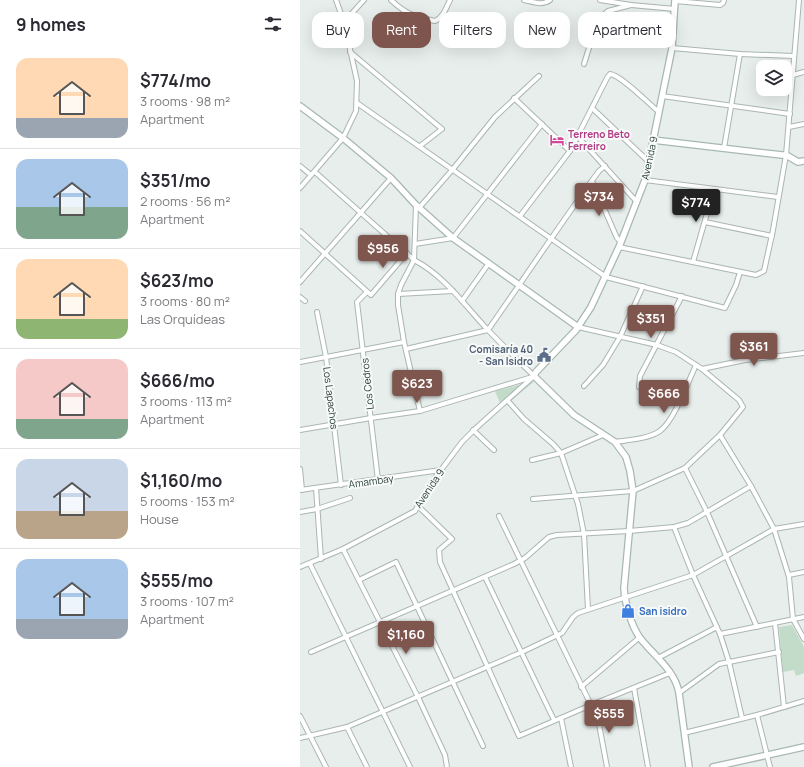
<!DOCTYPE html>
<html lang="en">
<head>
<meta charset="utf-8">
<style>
  :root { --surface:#fff; --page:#f7f7f7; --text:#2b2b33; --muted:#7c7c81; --line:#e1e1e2; --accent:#7e564e }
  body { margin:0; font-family:Manrope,sans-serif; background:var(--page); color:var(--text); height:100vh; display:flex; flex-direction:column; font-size:15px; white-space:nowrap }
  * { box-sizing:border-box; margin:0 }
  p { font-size:13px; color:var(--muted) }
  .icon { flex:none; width:22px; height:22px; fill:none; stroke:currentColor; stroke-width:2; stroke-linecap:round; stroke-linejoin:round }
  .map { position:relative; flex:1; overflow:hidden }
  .side { display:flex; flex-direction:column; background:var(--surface); width:300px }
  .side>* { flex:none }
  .banner { position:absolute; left:12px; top:12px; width:380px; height:36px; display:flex; gap:8px }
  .fabs { position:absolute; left:456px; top:60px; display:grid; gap:8px }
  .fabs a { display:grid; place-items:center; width:36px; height:36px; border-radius:8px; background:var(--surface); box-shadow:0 4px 16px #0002; font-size:20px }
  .price { position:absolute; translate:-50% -34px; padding:0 9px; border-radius:4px; background:var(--accent); color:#fff; font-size:13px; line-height:26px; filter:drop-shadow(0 1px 2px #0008) }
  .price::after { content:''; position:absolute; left:50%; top:24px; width:12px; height:9px; margin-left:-6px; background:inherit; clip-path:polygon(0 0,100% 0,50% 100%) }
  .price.current { background:#222; color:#fff }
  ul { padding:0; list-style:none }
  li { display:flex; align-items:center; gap:12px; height:100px; padding:0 16px }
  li+li { border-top:1px solid var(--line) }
  li span { display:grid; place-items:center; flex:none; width:112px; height:80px; border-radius:12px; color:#555 }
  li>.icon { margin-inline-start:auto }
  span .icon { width:48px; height:48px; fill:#fffc; stroke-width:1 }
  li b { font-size:17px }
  h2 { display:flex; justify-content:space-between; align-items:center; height:48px; padding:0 16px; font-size:17px }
  .chip { padding:0 14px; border-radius:12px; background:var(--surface); box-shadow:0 4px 16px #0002; font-size:14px; line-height:36px }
  .chip.current { background:var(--accent); color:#fff }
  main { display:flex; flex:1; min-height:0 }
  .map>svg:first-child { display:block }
</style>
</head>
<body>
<main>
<section class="side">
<h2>9 homes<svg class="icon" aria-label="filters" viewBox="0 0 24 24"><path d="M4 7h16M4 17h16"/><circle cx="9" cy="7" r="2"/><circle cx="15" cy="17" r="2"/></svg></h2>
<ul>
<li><span style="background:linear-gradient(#ffd9b3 75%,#9aa5b1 0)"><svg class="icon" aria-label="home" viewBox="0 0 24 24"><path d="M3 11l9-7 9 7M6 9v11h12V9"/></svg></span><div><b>$774/mo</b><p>3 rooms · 98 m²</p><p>Apartment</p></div></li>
<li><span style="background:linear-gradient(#a9c7e8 60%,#7fa58c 0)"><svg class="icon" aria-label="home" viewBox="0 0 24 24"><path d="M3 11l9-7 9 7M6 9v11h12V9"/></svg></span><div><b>$351/mo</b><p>2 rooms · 56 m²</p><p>Apartment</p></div></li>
<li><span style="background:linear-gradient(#ffd9b3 75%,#8fb573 0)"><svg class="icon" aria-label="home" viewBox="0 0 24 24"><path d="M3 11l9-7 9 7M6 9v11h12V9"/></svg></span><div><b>$623/mo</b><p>3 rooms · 80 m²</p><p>Las Orquídeas</p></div></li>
<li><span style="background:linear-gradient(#f6c9c9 75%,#7fa58c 0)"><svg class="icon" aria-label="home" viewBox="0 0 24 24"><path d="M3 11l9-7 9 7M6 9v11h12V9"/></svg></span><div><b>$666/mo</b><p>3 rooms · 113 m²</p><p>Apartment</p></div></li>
<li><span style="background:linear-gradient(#c9d6e8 65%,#b9a48a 0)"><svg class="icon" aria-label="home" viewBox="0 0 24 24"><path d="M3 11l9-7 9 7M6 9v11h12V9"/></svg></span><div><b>$1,160/mo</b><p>5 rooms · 153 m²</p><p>House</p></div></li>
<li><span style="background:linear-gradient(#a9c7e8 75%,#9aa5b1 0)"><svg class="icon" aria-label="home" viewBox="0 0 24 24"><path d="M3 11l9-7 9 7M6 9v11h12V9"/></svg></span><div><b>$555/mo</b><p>3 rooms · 107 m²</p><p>Apartment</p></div></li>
</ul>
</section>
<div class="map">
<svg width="504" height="767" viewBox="0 0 504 767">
  <rect width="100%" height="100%" fill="#e7eeeb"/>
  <g fill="#c3dcc9">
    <path d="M235,381L202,408L195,391Z"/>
    <path d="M492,625L504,647V673L496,676L494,670L483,672L479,627Z"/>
  </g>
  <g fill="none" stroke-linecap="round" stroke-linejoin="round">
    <defs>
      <g id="street">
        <path d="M91,0C107,15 114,16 135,21C143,18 146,8 150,0"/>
        <path d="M224,0C233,2 242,6 250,0"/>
        <path d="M300,0L331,5L375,9"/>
        <path d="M375,1L420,5L423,3L424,0"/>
        <path d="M44,22L64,0"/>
        <path d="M372,48L440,54L494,56"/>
        <path d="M50,52L142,129L120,146"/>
        <path d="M284,64L298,19L308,11L331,5"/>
        <path d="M493,75L504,72"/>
        <path d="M362,96L490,114"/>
        <path d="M214,98L270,151"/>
        <path d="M57,103L306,277L425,308L436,285L440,272"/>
        <path d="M292,108L349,162"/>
        <path d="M489,127L504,124"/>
        <path d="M278,137L337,202"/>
        <path d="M424,148L440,54"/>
        <path d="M0,166L11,175"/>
        <path d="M15,172L114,260C145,276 165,306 188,330C203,346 219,361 234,376"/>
        <path d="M345,180L478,197"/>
        <path d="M292,181L317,238L321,242"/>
        <path d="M0,188L43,138L56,111L57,81L44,22L36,0"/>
        <path d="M116,205L114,260L101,285L98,294V305L104,342L120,411"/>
        <path d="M119,208L153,169L195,117L239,76"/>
        <path d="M220,216L270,151L307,78L310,74C321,75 349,104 359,112"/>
        <path d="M405,222L472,236"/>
        <path d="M0,231L71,295L107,253"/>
        <path d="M115,244L153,238L242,124"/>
        <path d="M319,247L456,275L464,271L473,230L486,155L499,0"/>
        <path d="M393,262L414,189"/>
        <path d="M0,282L91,178"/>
        <path d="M67,292L57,302L78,480"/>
        <path d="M98,294L153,291"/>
        <path d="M0,297L5,301"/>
        <path d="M162,301L189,263"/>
        <path d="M17,312L26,357L41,485"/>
        <path d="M106,349L188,330C225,277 261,223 299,171L305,166"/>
        <path d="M0,362L104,342"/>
        <path d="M402,369L445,360L504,353"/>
        <path d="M284,386L303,365L320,337L343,286"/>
        <path d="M339,387L340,376L382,296"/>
        <path d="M207,400L224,419L253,444L261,453L278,504L284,534L288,609"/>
        <path d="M0,430L71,418L120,411L232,377"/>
        <path d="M173,430L194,450"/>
        <path d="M420,435L451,486L474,529L489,577L493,619L504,639"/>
        <path d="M315,442C329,440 348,439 360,431C374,421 388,382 396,365"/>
        <path d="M232,460L261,453L303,435"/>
        <path d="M385,468L407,512L457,627"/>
        <path d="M0,469L2,490"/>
        <path d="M16,488L21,559"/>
        <path d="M0,490L141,470"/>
        <path d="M233,499L333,491L385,468L420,435L443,407L439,400L402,369L376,352L357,345L278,327"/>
        <path d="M118,506L152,539L139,550L140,562L219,736L291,705L370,673"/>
        <path d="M0,512L17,509L50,498"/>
        <path d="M199,516L291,705"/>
        <path d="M374,527L393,575L420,634L429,662L442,718"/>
        <path d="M43,549L118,697L145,755L147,767"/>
        <path d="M10,564L110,767"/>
        <path d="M0,567L43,549L115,511L132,482L162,442L175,429L234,376"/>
        <path d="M489,575L504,572"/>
        <path d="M185,577L254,720"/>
        <path d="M59,580L96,562L183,746"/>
        <path d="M475,623L484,707"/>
        <path d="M420,634L504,617"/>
        <path d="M11,652L214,564L225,558L249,537L257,535L329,531L374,527L388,523L451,486"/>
        <path d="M358,658L417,627"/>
        <path d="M281,687L340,637"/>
        <path d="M334,688L348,767"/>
        <path d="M379,693L419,664L479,652"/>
        <path d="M295,703L307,767"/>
        <path d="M457,715L470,767"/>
        <path d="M0,716L26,767"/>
        <path d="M261,718L271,767"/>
        <path d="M47,727L67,767"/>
        <path d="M384,733L457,715L504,701"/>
        <path d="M0,738L47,727L222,652L262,633L273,617L278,613L393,575L474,529L504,524"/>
      </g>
      <g id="secondary">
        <path d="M375,0L372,48L345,180L319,247L291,307L276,330L236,372L234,376L274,415L315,442L326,457L330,471L333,491L324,588C325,604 331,625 340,638C354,656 375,670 379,693L389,767"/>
        <path d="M0,106L43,138L91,178L116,205L153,238L278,327"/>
        <path d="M353,140L482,155H486L498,162L504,161"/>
        <path d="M413,767L504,747"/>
      </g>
    </defs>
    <use href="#street" stroke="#aab6b2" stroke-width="6"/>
    <use href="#secondary" stroke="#a7b8b2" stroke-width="8"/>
    <use href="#street" stroke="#fff" stroke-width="4"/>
    <use href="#secondary" stroke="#fff" stroke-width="5.5"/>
  </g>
  <defs>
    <symbol id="hotel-bare" viewBox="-9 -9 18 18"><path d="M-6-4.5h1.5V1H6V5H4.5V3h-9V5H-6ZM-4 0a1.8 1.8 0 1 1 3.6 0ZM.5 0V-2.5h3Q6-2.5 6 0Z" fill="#d1479c" stroke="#f7faf9" stroke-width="2.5" paint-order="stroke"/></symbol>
    <symbol id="civic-bare" viewBox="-9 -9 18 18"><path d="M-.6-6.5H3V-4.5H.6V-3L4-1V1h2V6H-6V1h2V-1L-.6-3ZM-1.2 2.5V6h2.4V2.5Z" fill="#5c6f8a" stroke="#f7faf9" stroke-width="2.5" paint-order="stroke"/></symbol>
    <symbol id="shop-bare" viewBox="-9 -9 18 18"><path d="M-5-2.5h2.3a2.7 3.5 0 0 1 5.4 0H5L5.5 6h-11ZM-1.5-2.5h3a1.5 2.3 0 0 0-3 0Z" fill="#3f7fe0" stroke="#f7faf9" stroke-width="2.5" paint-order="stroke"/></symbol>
  </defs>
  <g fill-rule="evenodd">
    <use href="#hotel-bare" x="247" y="130" width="20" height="20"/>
    <use href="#civic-bare" x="234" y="345" width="20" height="20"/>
    <use href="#shop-bare" x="318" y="601" width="20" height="20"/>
  </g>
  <g text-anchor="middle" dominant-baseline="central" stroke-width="4" stroke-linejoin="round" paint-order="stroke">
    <g font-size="10" font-weight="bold" fill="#b23c85" stroke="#f7faf9" text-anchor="start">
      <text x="268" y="134">Terreno Beto<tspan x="268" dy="12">Ferreiro</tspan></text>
    </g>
    <g font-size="10" fill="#273e38" stroke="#f7faf9">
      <text transform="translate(349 158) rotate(-78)">Avenida 9</text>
      <text transform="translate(67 384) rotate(-96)">Los Cedros</text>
      <text transform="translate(31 398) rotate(83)">Los Lapachos</text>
      <text transform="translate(71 481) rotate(-8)">Amambay</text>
      <text transform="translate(129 488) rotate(-56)">Avenida 9</text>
    </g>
    <g font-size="10" font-weight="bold" fill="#4e5e75" stroke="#f7faf9" text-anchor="end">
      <text x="233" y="349">Comisaría 40<tspan x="233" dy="12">- San Isidro</tspan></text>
    </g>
    <g font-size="10" font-weight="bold" fill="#366cbe" stroke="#f7faf9" text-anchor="start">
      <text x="339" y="611">San isidro</text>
    </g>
  </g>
</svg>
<div class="fabs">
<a><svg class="icon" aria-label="layers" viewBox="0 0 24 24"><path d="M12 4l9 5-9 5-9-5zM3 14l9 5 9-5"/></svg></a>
</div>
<b class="price" style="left:299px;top:217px">$734</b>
<b class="price current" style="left:396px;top:223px">$774</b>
<b class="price" style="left:83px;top:269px">$956</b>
<b class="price" style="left:351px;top:339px">$351</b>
<b class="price" style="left:454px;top:367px">$361</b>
<b class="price" style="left:117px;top:404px">$623</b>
<b class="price" style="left:364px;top:414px">$666</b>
<b class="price" style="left:106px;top:655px">$1,160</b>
<b class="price" style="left:309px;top:734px">$555</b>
<div class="banner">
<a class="chip">Buy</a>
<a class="chip current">Rent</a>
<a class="chip">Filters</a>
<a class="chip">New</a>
<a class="chip">Apartment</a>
</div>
</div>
</main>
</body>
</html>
